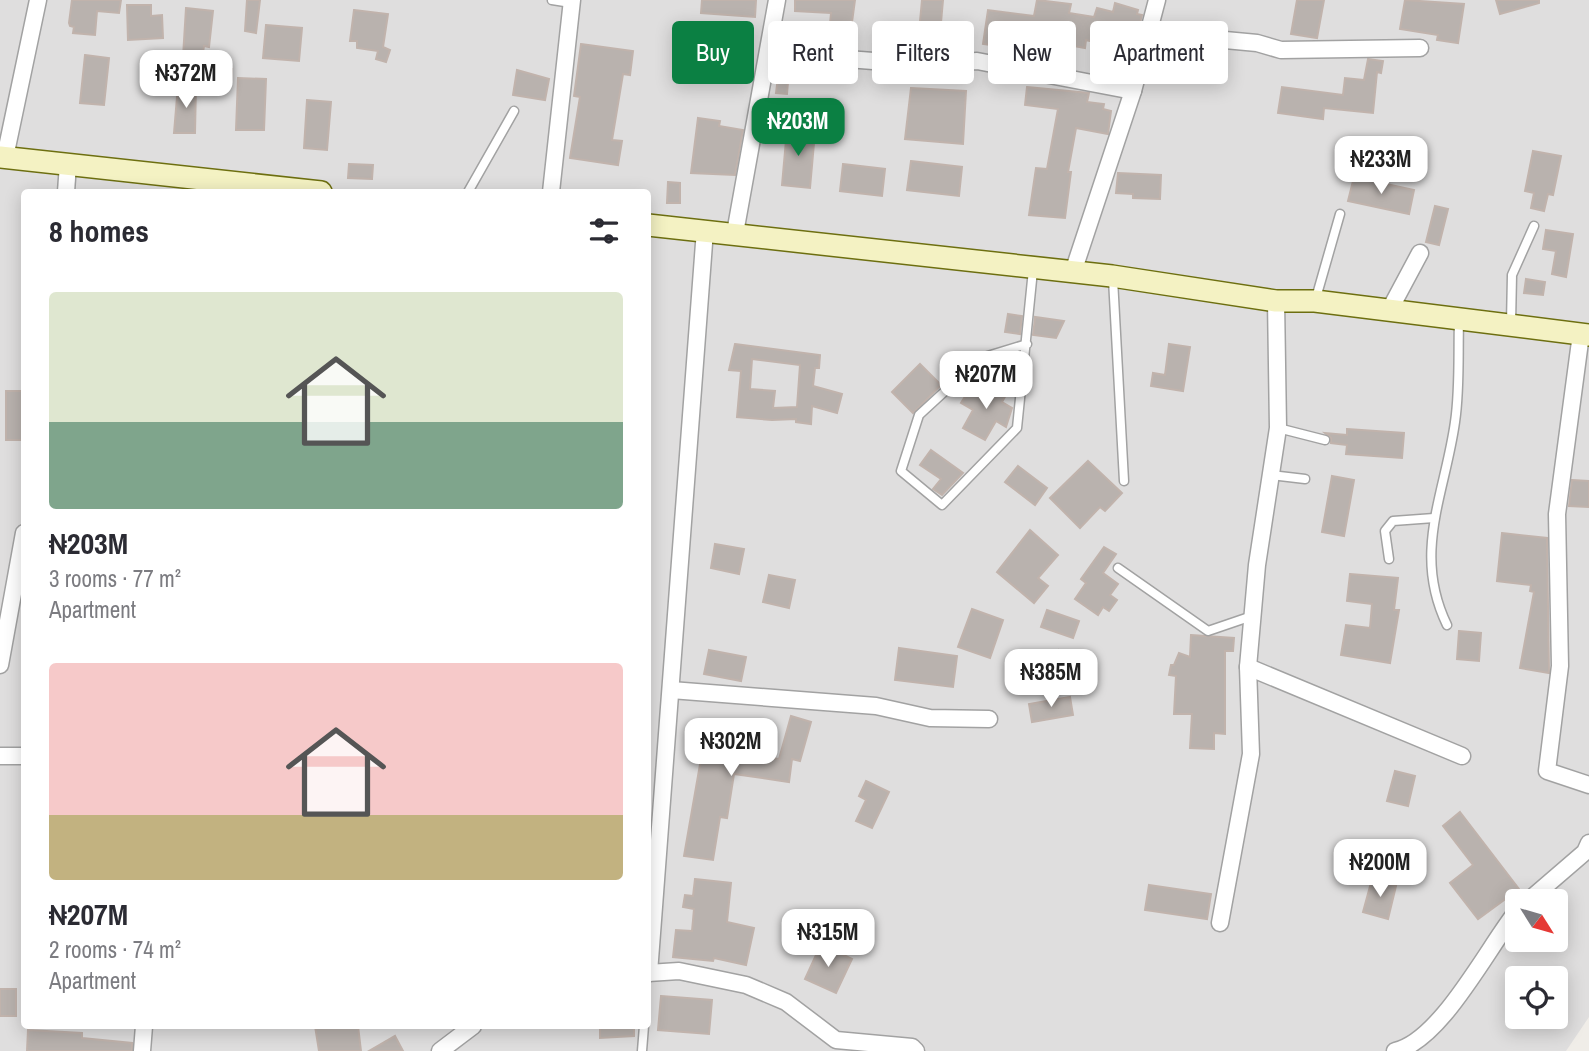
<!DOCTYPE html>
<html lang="en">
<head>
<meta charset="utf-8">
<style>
  :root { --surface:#fff; --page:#f7f7f7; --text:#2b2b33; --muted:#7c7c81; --accent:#0b8043 }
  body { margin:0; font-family:"Archivo Narrow",sans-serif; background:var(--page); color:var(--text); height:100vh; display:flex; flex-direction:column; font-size:26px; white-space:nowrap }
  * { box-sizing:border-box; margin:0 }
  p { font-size:23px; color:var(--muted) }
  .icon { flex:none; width:38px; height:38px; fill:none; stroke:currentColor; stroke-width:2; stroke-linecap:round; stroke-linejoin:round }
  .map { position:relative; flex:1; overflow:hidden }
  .drawer { position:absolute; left:21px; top:189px; width:630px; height:840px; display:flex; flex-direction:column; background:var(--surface); border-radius:7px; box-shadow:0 4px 18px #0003 }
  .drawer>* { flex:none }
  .hud { position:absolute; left:672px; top:21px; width:665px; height:63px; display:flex; gap:14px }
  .needle { width:46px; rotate:127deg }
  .tools { position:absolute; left:1505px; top:889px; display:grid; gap:14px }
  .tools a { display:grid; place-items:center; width:63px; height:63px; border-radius:7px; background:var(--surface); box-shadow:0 4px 18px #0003; font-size:35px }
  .price { position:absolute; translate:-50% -60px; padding:0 16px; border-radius:14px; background:#fff; color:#222; font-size:23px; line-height:46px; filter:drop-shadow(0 2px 4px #0008) }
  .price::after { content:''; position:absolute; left:50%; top:42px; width:21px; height:16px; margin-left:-10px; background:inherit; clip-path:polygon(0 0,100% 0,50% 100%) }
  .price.current { background:var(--accent); color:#fff }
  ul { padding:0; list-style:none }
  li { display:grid; align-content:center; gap:14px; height:371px; padding:0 28px }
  li span { display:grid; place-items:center; height:217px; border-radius:7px; color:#555 }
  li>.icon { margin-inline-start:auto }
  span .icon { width:126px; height:126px; fill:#fffc; stroke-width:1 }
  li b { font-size:30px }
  h2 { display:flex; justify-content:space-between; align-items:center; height:84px; padding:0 28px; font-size:30px }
  .pill { padding:0 24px; border-radius:7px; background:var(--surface); box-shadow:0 4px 18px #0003; font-size:24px; line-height:63px }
  .pill.current { background:var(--accent); color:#fff }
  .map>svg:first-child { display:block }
</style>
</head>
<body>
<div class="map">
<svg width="1589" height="1051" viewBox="0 0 1589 1051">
  <rect width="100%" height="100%" fill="#f0ede8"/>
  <path fill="#dfdede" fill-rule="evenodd" d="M0,0H1589V1017L1566,1051H0ZM24,192H648V1026H24ZM1517,901H1556V940H1517ZM1517,978H1556V1017H1517Z"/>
  <g fill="#b9b2ae" stroke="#c1b3ac" stroke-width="2" fill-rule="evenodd">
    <path d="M72,0H121L119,13L97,11L95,35L73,33L74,27L70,26L69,23Z"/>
    <path d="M247,0H260L256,33L245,31Z"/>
    <path d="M702,0H756L755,17L701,13Z"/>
    <path d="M795,0H855L850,37L829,35L831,13L795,11Z"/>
    <path d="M922,0H943L939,45L918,43Z"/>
    <path d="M1037,0L1071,4L1069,13L1094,17L1097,8L1113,12L1115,3L1138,10L1137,14L1142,15L1137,34L1126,31L1121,49L1086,40L1085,48L1063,44L1062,50L1026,42L1025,50L983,44L988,10L1034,16Z"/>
    <path d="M1297,0H1324L1317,38L1291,34Z"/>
    <path d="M1405,0L1464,4L1458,43L1437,40L1438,35L1400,29Z"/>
    <path d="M1496,0H1539V3L1500,14Z"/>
    <path d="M127,5H151V16L162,15L163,38L128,40Z"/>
    <path d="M186,8L213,11L209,47L204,46L202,59L183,57Z"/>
    <path d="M354,10L388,14L383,47L390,50L386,62L376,59L378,51L357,48V41H350Z"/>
    <path d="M266,25L302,28L299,61L263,58Z"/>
    <path d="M581,44L633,51L630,75L623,74L612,140L622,141L618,165L570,158L580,97L574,96Z"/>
    <path d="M85,55L109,58L104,105L80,103Z"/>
    <path d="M1368,59L1383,61L1381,73L1377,72L1373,113L1324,108L1323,119L1278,113L1282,87L1343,95L1345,78L1364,80Z"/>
    <path d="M201,69H232L231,83L201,82Z"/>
    <path d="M779,69L789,70L787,94L776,93Z"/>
    <path d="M517,70L549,79L545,100L513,95Z"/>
    <path d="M238,78L266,79L264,130H236Z"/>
    <path d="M178,85H196L195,133H174Z"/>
    <path d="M1027,87L1089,93L1087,102L1104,104L1103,109L1111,111L1108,134L1076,128L1068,172H1071L1065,218L1029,215L1036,168L1047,169L1058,109L1025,105Z"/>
    <path d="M911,88L966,91L963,144L905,139Z"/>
    <path d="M307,100L331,102L327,150L304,148Z"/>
    <path d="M698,118L720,121L719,126L743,130L735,175L691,173Z"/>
    <path d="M787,129L815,132L810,188L782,185Z"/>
    <path d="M1533,151L1561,156L1553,195L1548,194L1544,211L1531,208L1534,193L1525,191Z"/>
    <path d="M911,161L962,167L959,196L907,190Z"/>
    <path d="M349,164L373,165L372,179L348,178Z"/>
    <path d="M843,164L885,169L882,196L840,191Z"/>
    <path d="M1118,173L1161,175L1160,199L1133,198V194L1116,193Z"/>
    <path d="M1354,177L1414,190L1409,214L1348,201Z"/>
    <path d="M668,182L680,183V203H667Z"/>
    <path d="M1435,206L1448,209L1439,245L1426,242Z"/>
    <path d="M1546,230L1573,234L1566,277L1552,274L1556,251L1543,249Z"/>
    <path d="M1526,279L1545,282L1543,295L1524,293Z"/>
    <path d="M1008,314L1022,316L1020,334L1005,332Z"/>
    <path d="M1035,318V317L1064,321L1056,338L1033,335Z"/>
    <path d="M735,344L820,355L819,368H815L813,386L842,394L837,413L812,406L811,424L796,422V419L772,420L737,417L741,371L729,370ZM752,359L800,365L797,407L773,408L775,391L750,389Z"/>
    <path d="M1169,344L1190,347L1183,391L1151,386L1153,373L1165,375Z"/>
    <path d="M920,364L941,385L913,413L892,392Z"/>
    <path d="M971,387L986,396L991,387L1006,395L1002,402L1012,408L1006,427L996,421L985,440L963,428L973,410L961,403Z"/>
    <rect x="6" y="391" width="18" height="49"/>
    <path d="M1347,429L1404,433L1402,458L1346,454L1347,445L1331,443V438L1325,433L1347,435Z"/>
    <path d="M931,450L963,473L942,495L933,489L941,479L920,465Z"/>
    <path d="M1088,461L1122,493L1105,511L1100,507L1080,528L1050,498Z"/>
    <path d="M1018,466L1047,488L1035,505L1005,482Z"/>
    <path d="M1332,476L1354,480L1344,536L1322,532Z"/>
    <path d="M1572,480L1589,481V507L1569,506Z"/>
    <path d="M1030,530L1058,555L1038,578L1048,586L1034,603L997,572Z"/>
    <path d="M1502,533L1547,538L1549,673L1520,668L1534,592L1530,591L1531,585L1497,581Z"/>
    <path d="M715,544L744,549L739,574L711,568Z"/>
    <path d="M1104,547L1116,554L1103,573L1118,584L1110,595L1117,600L1109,611L1103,607L1098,615L1075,599L1086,583L1081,579Z"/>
    <path d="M1350,574L1398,578L1394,610H1399L1390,663L1341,655L1346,625L1370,628L1372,604L1347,601Z"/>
    <path d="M769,575L795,580L789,608L763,602Z"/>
    <path d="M972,609L1003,620L990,658L958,647Z"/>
    <path d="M1047,610L1079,621L1073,638L1041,627Z"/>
    <path d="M1459,631L1481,633L1479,661L1457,659Z"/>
    <path d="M1191,635L1234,638L1233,651H1225V734L1214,733V749L1190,748L1192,714H1174L1176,676L1169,675L1171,665H1174L1179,653L1190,657Z"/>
    <path d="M899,648L957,656L953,687L895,680Z"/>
    <path d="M709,650L746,657L741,681L704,674Z"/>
    <path d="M1059,650L1078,657L1068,681L1049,673Z"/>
    <path d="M1070,697L1073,715L1032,722L1029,704Z"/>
    <path d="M791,716L811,722L800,761L792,759L789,782L734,774L727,818L720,817L713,860L684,856L702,753L686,751L688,729L740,734L738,753L779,759Z"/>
    <path d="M1395,771L1415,776L1408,806L1387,801Z"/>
    <path d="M866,781L889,792L872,828L856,821L866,800L859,796Z"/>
    <path d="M1460,812L1519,889L1478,919L1450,883L1473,865L1443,826Z"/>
    <path d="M695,879L731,883L727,922L754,928L746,965L714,958L713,961L673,957L676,930L692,931L694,909L683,907L685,895L693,896Z"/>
    <path d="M1372,879L1396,886L1388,919L1363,912Z"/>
    <path d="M1149,885L1211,894L1207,919L1145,910Z"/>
    <path d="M821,944L852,959L836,993L805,979Z"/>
    <rect x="0" y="989" width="16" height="27"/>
    <path d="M661,996L712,1000L709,1034L658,1030Z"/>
    <path d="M315,1026H358L361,1051H319Z"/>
    <path d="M600,1026H634V1036L600,1038Z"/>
    <path d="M28,1030L82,1033V1038L132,1043V1051H27Z"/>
    <path d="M395,1036L403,1051H369Z"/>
  </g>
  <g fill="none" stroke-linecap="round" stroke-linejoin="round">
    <defs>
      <g id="lane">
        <path d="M552,0L571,3"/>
        <path d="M468,192L514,111"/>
        <path d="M1113,279L1124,481"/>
        <path d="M1316,298L1340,214"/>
        <path d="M1511,323L1512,275L1534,226"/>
        <path d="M1027,344L981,358L919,415L901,471L942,505L1017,428L1033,270"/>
        <path d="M1278,428L1325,440"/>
        <path d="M1271,475L1305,479"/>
        <path d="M1389,559L1385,531L1393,521L1434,518"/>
        <path d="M1118,568L1208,631L1252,616"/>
        <path d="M1447,625C1412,553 1445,494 1455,422C1460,389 1458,354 1459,320"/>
        <path d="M642,1051L644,1026"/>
      </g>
      <g id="street">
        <path d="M1150,33L1257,43L1281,50L1420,48"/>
        <path d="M768,53L926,65L977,61L1133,91"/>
        <path d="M5,157L38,0"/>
        <path d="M66,192L68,164"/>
        <path d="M551,192L572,0"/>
        <path d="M735,233L777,0"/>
        <path d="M1073,272L1133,91L1157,0"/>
        <path d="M1389,311L1420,253"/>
        <path d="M1581,334L1557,514L1560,666L1547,771L1589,785"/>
        <path d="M0,665L24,533"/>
        <path d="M1248,667L1462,756"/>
        <path d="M671,690L876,706L930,718L989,719"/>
        <path d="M0,756H24"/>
        <path d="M1528,901L1585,852L1589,843"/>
        <path d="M1220,923L1251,754L1248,667L1257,565L1278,428L1276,301"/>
        <path d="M648,973L679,971L746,985L786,1002L836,1040L912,1047L916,1051"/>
        <path d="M649,973L705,230"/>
        <path d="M142,1051L144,1026"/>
        <path d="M440,1051L473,1026"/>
        <path d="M1395,1051C1441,1041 1488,947 1517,911"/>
      </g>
      <g id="secondary">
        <path d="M0,157L321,192"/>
        <path d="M648,225L1112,276L1276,301H1315L1589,335"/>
      </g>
    </defs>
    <use href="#lane" stroke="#a2a2a2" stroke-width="11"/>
    <use href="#street" stroke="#a2a2a2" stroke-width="19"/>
    <use href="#secondary" stroke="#6d6f10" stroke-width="24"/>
    <use href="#lane" stroke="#fff" stroke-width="8"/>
    <use href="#street" stroke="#fff" stroke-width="16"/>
    <use href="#secondary" stroke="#f4f2c3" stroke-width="21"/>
  </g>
</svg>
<div class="tools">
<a><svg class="needle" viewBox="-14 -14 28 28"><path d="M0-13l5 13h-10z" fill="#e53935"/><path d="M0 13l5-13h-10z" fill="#7c7c81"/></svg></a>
<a><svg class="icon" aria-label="locate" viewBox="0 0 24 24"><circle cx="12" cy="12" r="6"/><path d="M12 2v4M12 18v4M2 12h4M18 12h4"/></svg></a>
</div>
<b class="price" style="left:186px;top:110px">₦372M</b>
<b class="price current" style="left:798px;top:158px">₦203M</b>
<b class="price" style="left:1381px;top:196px">₦233M</b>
<b class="price" style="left:986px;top:411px">₦207M</b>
<b class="price" style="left:1051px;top:709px">₦385M</b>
<b class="price" style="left:731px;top:778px">₦302M</b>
<b class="price" style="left:1380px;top:899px">₦200M</b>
<b class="price" style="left:828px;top:969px">₦315M</b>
<div class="hud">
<a class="pill current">Buy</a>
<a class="pill">Rent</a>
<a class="pill">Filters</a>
<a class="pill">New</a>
<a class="pill">Apartment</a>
</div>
<section class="drawer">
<h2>8 homes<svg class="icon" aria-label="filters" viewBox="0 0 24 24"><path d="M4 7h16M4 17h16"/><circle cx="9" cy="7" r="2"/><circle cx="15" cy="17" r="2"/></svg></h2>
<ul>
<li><span style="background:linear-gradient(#dfe7d0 60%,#7fa58c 0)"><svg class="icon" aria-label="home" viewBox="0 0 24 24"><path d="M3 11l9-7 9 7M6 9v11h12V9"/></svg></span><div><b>₦203M</b><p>3 rooms · 77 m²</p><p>Apartment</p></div></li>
<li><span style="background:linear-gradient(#f6c9c9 70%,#c2b280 0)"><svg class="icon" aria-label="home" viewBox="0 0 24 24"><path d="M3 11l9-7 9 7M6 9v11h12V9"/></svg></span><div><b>₦207M</b><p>2 rooms · 74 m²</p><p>Apartment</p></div></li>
</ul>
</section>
</div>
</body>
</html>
